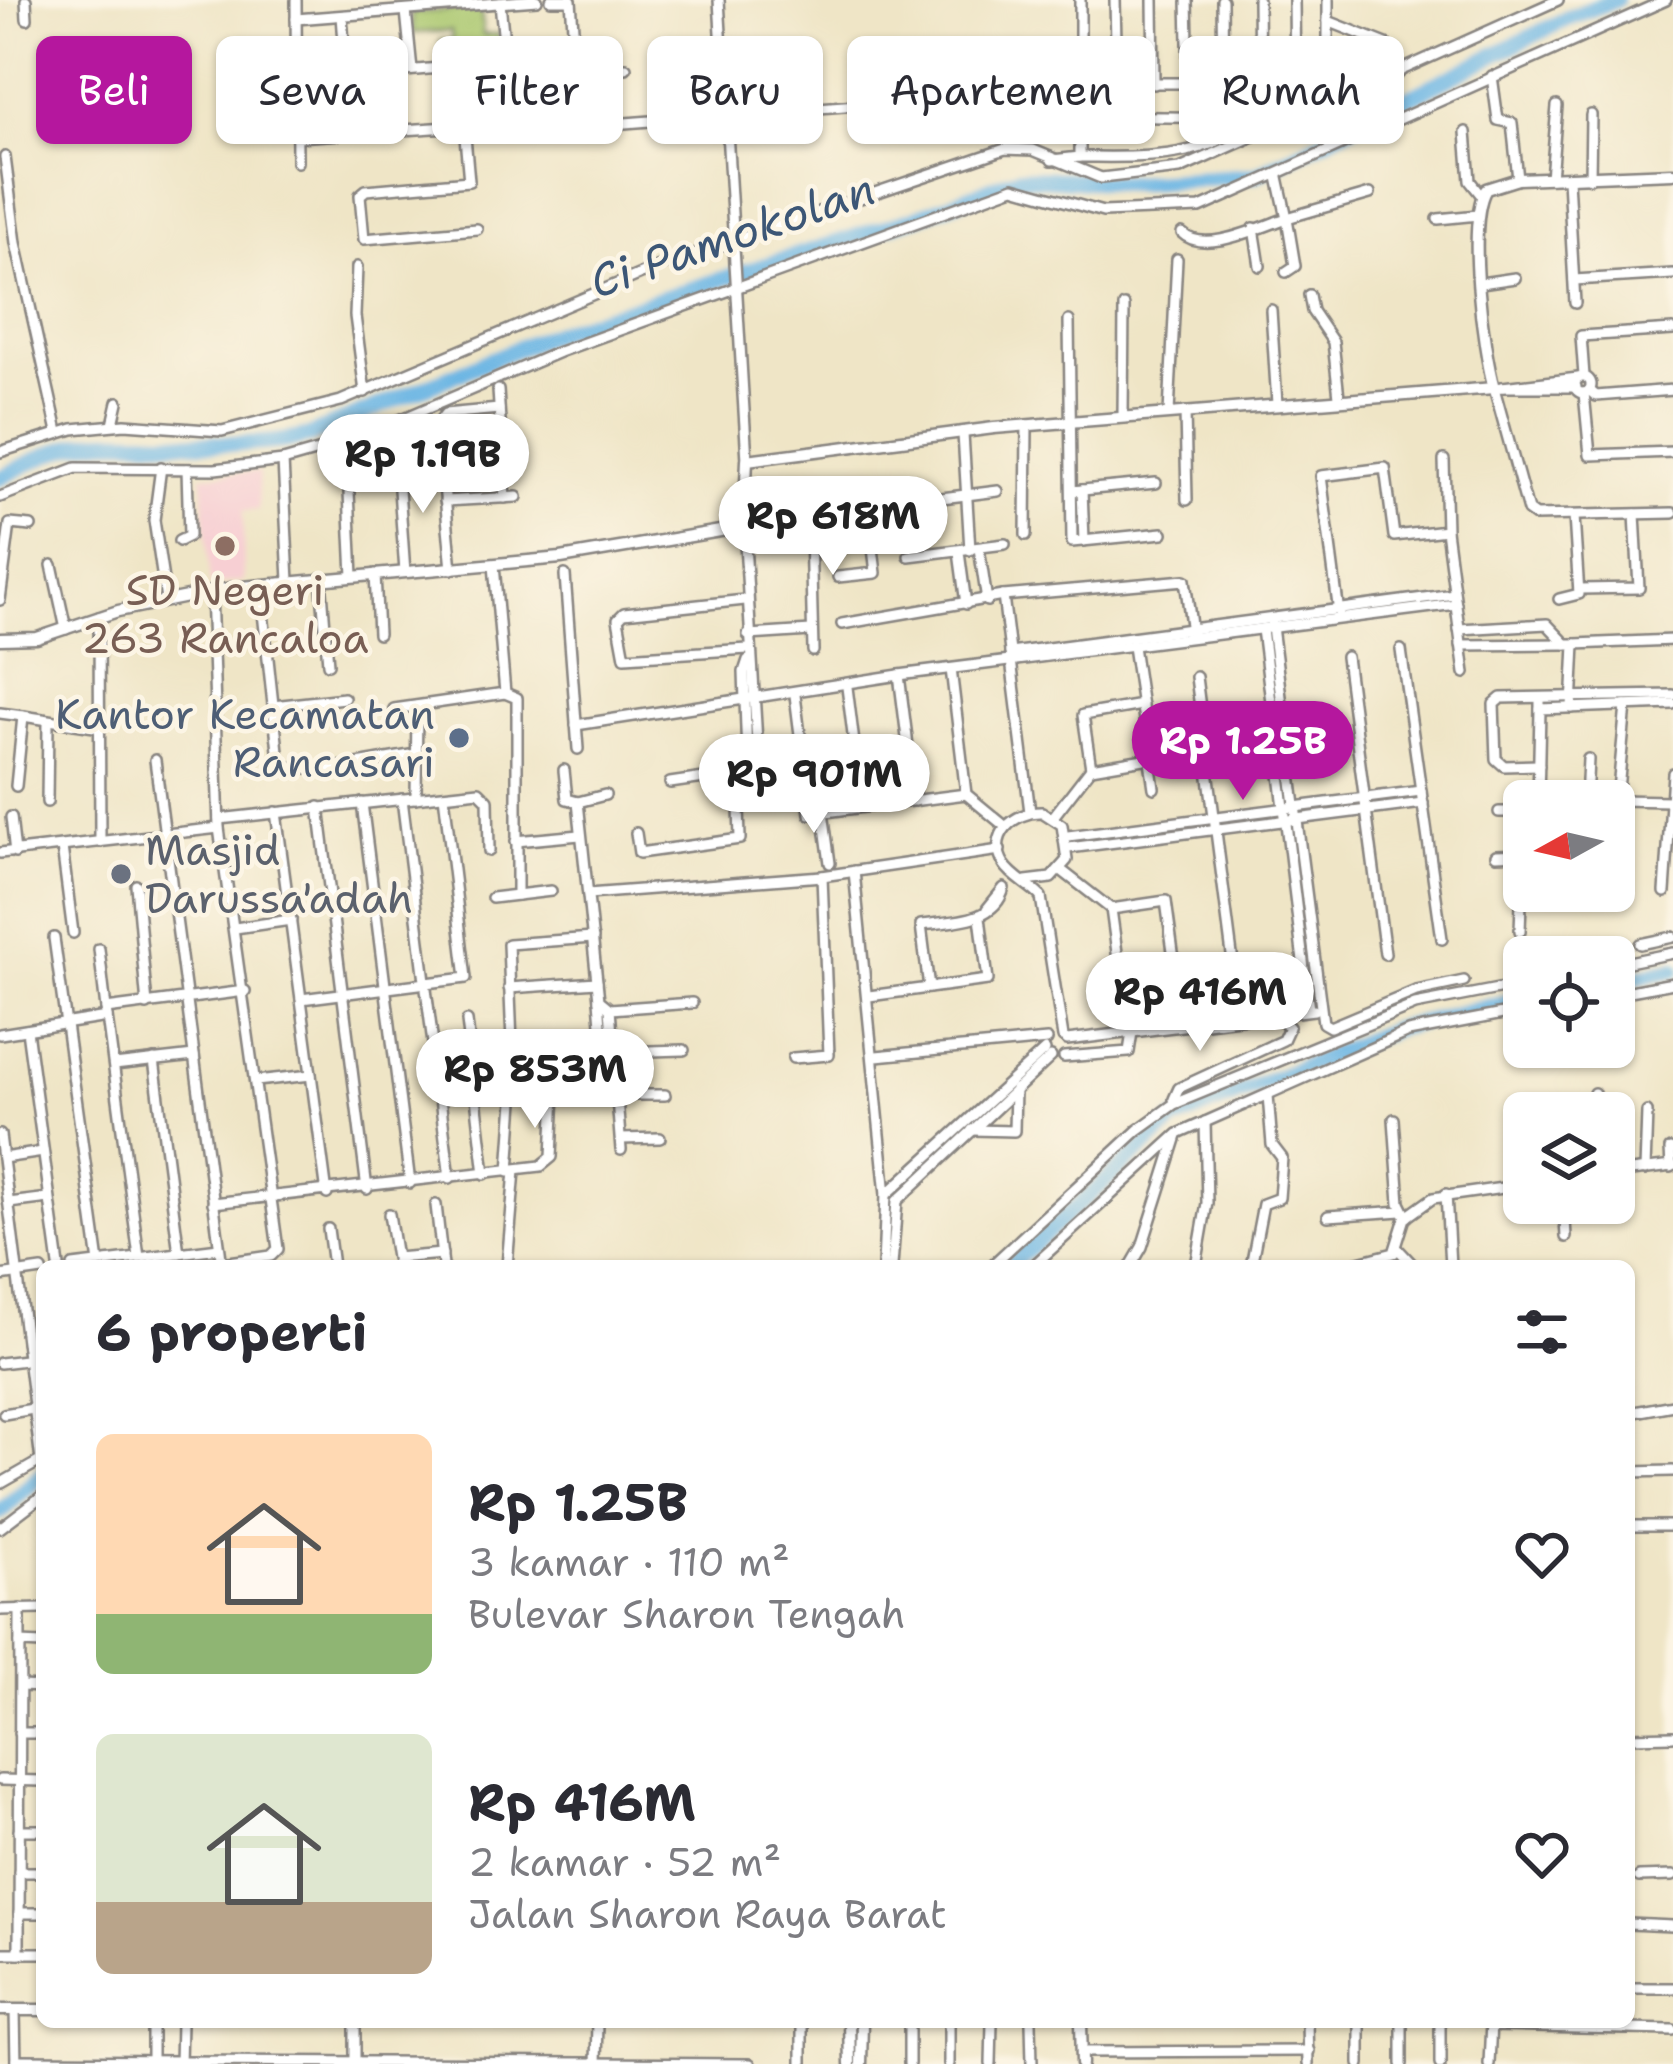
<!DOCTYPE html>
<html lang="id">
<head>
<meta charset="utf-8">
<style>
  :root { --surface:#fff; --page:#f2f2f3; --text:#2b2b33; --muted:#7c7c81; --accent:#b5179e }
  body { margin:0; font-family:"Shantell Sans",sans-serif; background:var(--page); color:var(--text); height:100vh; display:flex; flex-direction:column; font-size:45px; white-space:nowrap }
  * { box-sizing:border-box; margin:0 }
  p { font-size:39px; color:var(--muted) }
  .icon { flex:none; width:66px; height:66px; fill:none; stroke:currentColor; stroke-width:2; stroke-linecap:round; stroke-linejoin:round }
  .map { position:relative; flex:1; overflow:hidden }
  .side { position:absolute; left:36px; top:1260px; width:1599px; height:768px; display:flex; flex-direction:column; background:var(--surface); border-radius:18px; box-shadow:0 3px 9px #0004 }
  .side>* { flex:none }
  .top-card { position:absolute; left:36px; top:36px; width:1602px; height:108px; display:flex; gap:24px }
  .needle { width:78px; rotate:262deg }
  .fabs { position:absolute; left:1503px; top:780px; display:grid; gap:24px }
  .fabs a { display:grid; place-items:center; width:132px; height:132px; border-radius:18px; background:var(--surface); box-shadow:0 3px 9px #0004; font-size:60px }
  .price { position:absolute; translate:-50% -102px; padding:0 27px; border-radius:42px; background:#fff; color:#222; font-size:39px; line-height:78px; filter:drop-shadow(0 3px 6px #0008) }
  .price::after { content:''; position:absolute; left:50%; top:72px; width:36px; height:27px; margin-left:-18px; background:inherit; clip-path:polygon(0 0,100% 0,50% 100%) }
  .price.selected { background:var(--accent); color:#fff }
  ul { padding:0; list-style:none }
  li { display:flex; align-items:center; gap:36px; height:300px; padding:0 60px }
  li span { display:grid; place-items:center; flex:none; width:336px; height:240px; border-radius:18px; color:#555 }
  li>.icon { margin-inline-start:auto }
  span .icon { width:144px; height:144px; fill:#fffc; stroke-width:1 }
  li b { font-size:51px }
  h2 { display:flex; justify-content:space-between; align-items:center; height:144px; padding:0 60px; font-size:51px }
  .chip { padding:0 42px; border-radius:18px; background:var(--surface); box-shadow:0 3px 9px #0004; font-size:42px; line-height:108px }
  .chip.selected { background:var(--accent); color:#fff }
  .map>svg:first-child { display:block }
</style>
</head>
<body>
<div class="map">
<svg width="1673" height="2064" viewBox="0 0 1673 2064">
  <rect width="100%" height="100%" fill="#fcf5e5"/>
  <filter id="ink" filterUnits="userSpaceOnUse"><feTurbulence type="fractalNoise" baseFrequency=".00833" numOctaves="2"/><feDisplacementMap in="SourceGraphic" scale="24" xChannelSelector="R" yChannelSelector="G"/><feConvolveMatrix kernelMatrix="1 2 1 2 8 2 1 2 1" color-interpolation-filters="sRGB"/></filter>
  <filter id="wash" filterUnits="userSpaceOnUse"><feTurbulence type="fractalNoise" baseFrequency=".004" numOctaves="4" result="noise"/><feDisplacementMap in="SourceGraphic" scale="48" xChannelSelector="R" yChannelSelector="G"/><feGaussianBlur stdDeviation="2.7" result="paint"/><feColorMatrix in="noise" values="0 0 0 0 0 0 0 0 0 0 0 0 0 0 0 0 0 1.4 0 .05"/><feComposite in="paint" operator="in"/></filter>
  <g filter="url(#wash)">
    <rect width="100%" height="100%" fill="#efe5c6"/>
    <path fill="#f7cfd3" d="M259,472L258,510L243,511L244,581L210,585L202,475Z"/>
    <path fill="#abc86f" stroke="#667555" stroke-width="3" d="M481,8L483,35L499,34L500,51L457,54L460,93L450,94L448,60H441L440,40L452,39L451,31L413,33L411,13Z"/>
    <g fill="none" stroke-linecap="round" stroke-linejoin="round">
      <g stroke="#6cb6e4" stroke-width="16">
        <path d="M0,478C32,461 68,442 105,440C175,437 239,453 309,436L559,331L917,217L1019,177L1130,183L1255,175L1570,17L1615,0"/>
        <path d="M1614,981L1673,970"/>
        <path d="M1009,1266L1175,1120L1394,1029L1524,998"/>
        <path d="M0,1512L42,1474"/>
      </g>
    </g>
  </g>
  <g filter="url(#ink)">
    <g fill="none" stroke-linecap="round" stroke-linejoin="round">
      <defs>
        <g id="minor">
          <path d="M26,0L27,19"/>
          <path d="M296,0L297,162"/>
          <path d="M551,0H568"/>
          <path d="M719,0L747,460"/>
          <path d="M1115,0L1117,84"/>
          <path d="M1153,0L1154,84"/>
          <path d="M1187,0L1189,85"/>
          <path d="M1222,0L1223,84"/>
          <path d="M1258,0L1259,84"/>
          <path d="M1294,0L1295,83"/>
          <path d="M1328,0V77"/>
          <path d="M500,3L506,62L538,59"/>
          <path d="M406,11L412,70"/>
          <path d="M342,16L351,134"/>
          <path d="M296,19L537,0"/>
          <path d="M1328,21L1386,44L1391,57"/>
          <path d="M576,70L626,68"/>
          <path d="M347,76L440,68"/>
          <path d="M1492,76L1498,120L1512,123L1518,179"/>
          <path d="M1081,83H1295L1391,57L1399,73"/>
          <path d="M1081,116L1249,118"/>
          <path d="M599,125L883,103"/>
          <path d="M464,126L469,181L366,190L360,195L364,239L477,229"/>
          <path d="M1466,132L1470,181L1482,196"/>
          <path d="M297,137L464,126L462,107L578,99L571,0"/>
          <path d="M5,157L16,243L58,432"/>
          <path d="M1080,157C1133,157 1210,162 1249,118L1250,84"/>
          <path d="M1052,160L1080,157V0"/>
          <path d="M1551,178L1557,106"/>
          <path d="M1590,178L1591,115"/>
          <path d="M1568,179L1575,303"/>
          <path d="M1438,219L1478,215"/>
          <path d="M1254,228L1260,266"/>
          <path d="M1182,233C1204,255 1260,227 1287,218L1278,177"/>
          <path d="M357,267L355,316L365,392"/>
          <path d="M1286,272L1295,266L1287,218L1370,194"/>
          <path d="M1574,280L1673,274"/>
          <path d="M1481,283L1515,278"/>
          <path d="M1309,295L1312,311L1333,342L1339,397"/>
          <path d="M1271,310L1277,404"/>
          <path d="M1069,321L1072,542L1163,533"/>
          <path d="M1584,376L1581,336L1673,330"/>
          <circle cx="1583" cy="385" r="8"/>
          <path d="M1578,378L1494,388L1528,511L1535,516L1673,513"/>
          <path d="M1503,387H1576"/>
          <path d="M498,390L505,498"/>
          <path d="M1589,390L1596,396L1673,390"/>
          <path d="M1584,393L1590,455L1673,452"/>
          <path d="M1185,412L1187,500"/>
          <path d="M1169,413L1177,259"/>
          <path d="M1123,416L1124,306"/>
          <path d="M113,424L118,402"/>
          <path d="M963,434L970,550"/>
          <path d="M347,450L353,576"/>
          <path d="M0,452L73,429L125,424L222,431L341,401L662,265L1005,149L1033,150L1101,178L1180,169L1558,0"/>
          <path d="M442,459L502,454"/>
          <path d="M1444,460L1446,530L1465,673"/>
          <path d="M283,461L289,581"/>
          <path d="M397,462L405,572"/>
          <path d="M161,467L154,520L166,600"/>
          <path d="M1082,490L1084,541"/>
          <path d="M1072,491L1156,483"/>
          <path d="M0,497L76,468L215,469L283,461L346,443L559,352L1014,187L1103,212L1200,208L1666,0"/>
          <path d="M445,501L517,497"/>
          <path d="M877,506L998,491"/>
          <path d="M1026,535L1027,425"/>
          <path d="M179,541L189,536L187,469"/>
          <path d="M979,548L987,601"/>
          <path d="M959,552L966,604"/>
          <path d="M909,556L1005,544"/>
          <path d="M52,565L66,629"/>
          <path d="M494,565L505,693"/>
          <path d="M452,569L438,423L445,414L499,409"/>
          <path d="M375,574L378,634"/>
          <path d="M565,575L578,749"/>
          <path d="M321,578L328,664"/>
          <path d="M260,585L279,760L285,767L328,769L416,754"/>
          <path d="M1580,589L1639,588L1635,514"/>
          <path d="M211,591L219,828L278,1249L271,1256L222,1263"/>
          <path d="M1003,596L1030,812"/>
          <path d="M1559,599L1579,594L1574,516"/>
          <path d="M0,600L10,524L31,526"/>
          <path d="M745,600L624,613L618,619L625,657L748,649"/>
          <path d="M1339,613L1321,476L1385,468L1394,536L1446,530"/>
          <path d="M99,617L100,842"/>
          <path d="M1271,619L1323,1023L1330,1027L1416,991L1464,981"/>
          <path d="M842,624L1003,596L1185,580L1192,633"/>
          <path d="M1262,629L1309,1010"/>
          <path d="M1459,629L1547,624L1566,644H1575L1572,708"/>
          <path d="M748,635L811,631"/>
          <path d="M1575,644L1673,640"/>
          <path d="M1461,645L1566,644"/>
          <path d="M1133,646L1154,788"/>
          <path d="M1401,650L1442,939"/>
          <path d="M813,651L810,532L870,523L876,573L838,577"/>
          <path d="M1010,653L1454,594"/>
          <path d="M1346,657L1385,954"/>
          <path d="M951,669L966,794L1006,827"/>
          <path d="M899,675L915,801"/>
          <path d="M1196,677L1235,978"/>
          <path d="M847,687L862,807"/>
          <path d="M795,695L810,814L966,794"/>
          <path d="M1540,699V709L1673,704"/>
          <path d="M1142,705L1083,715L1091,768L1150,758"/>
          <path d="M273,706L344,698"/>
          <path d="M1626,706L1617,800L1671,801"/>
          <path d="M394,709L505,693L517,698V895"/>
          <path d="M0,713L23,716"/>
          <path d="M576,725L899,675L1456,604"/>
          <path d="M747,758L744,672L748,660"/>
          <path d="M155,760L222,1266"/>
          <path d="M1539,765L1504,766L1496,759L1494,704L1501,698L1673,695"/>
          <path d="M564,770L567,799L578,802"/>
          <path d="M670,783L738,773"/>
          <path d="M16,786L23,716L101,728"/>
          <path d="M605,795L578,802L599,1000L610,1009L621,1150"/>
          <path d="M416,798L417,706"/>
          <path d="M402,799L450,1178"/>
          <path d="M1538,801L1540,709"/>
          <path d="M1586,801L1588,759"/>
          <path d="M47,802L48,723"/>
          <path d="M362,803L410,1183"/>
          <path d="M319,807L367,1189"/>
          <path d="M276,812L327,1194"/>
          <path d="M823,812L830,863"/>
          <path d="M1499,812H1524"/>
          <path d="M11,817L15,853"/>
          <path d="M1053,817L1091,768"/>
          <path d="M219,819L479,791L488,800L489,851"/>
          <path d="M636,833L639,853L740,839L738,773L757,742L744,527"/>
          <path d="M1068,836L1421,791"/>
          <path d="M516,841L580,835"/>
          <path d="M62,847L73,933"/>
          <path d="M1069,848L1423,803"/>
          <path d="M0,853L219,828"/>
          <path d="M1496,855L1524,854"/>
          <path d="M1061,870L1111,909"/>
          <path d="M854,871L886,1195"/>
          <path d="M1026,881L1051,878L1067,860L1062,825L1042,812C1014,811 987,836 1004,864C1012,877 1031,886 1041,897"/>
          <path d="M136,885L147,1005"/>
          <path d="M1537,891V897L1581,898L1582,891"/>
          <path d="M1665,892L1673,773"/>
          <path d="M588,894L822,876L1000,850"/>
          <path d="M1041,897L1063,1037"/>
          <path d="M492,898L551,891"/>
          <path d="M235,928L291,920"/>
          <path d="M1520,931L1522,873"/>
          <path d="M54,938L99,1263"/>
          <path d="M1640,944L1673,937"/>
          <path d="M99,949L106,1009"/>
          <path d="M1174,961L1119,967L1111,909L1166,901L1183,1025"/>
          <path d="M1614,965L1673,953"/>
          <path d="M509,988L597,982"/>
          <path d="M929,988L921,925C951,921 995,923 1004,888L987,909"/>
          <path d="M1614,994L1673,983"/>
          <path d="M869,996L988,980L980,917"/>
          <path d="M301,999L466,978L444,795"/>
          <path d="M599,1000L602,1037"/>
          <path d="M610,1009L692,1003"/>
          <path d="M107,1017L139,1257"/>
          <path d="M467,1021L485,1174"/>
          <path d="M27,1030L59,1266"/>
          <path d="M0,1034L107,1017L106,1009L245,991"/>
          <path d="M1067,1040L1314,1010"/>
          <path d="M512,1042L615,1036"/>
          <path d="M616,1052L684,1050"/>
          <path d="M876,1056L1047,1040"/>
          <path d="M1064,1057L1129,1052L1132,1032"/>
          <path d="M793,1058L829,1055L822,876"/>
          <path d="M154,1060L179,1253"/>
          <path d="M114,1065L194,1056"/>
          <path d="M513,1068L508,944L593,938"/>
          <path d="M256,1081L311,1075"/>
          <path d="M618,1095H665"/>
          <path d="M1174,1099L1179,1088L1283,1040L1289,1027L1275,1014"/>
          <path d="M1594,1113V1093"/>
          <path d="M1394,1119L1400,1203L1407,1217"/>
          <path d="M972,1130L1014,1131L1015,1089"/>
          <path d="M0,1135L41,1461"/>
          <path d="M621,1139L660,1138"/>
          <path d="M1670,1149L1671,1167"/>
          <path d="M3,1158L43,1152"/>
          <path d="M1645,1170L1647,1112"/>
          <path d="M509,1171L515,1087"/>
          <path d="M1614,1173L1673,1166"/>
          <path d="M1446,1194L1450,1266"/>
          <path d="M9,1203L49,1198"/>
          <path d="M213,1203L541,1166L552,1157L555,1092"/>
          <path d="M1564,1203L1566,1237"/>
          <path d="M436,1205L443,1266"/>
          <path d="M389,1214L396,1258L442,1254"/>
          <path d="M1328,1216L1402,1211"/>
          <path d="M328,1229L333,1266"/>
          <path d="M1398,1249L1413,1265"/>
          <path d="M73,1266L219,1248"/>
          <path d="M507,1266L515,1170"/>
          <path d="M883,1266L886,1195L1045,1050"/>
          <path d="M892,1266L897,1201L1051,1057"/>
          <path d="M991,1266L1138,1130L1174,1104L1415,1005L1524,984"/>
          <path d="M1033,1266L1178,1134L1408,1032L1524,1010"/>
          <path d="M1131,1266L1142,1247L1177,1136"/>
          <path d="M1196,1266L1207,1203L1205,1122"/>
          <path d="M1251,1266L1263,1204L1279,1198L1282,1158L1272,1145L1268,1095"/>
          <path d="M1343,1266L1394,1253L1405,1218L1433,1198L1524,1185"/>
          <path d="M0,1276L42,1270"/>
          <path d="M0,1363L42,1358"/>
          <path d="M1629,1413L1673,1405"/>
          <path d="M4,1414L33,1409"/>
          <path d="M1629,1472L1673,1471"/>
          <path d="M0,1484L42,1460"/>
          <path d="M1629,1526H1673"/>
          <path d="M0,1528L42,1496"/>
          <path d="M0,1610L42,1609"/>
          <path d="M20,1643L42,1644"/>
          <path d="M21,1686L42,1687"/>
          <path d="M19,1733H42"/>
          <path d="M1629,1737L1673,1736"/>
          <path d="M0,1780L42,1781"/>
          <path d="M19,1830H42"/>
          <path d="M19,1872H42"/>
          <path d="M1639,1877L1673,1876"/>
          <path d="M19,1913H42"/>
          <path d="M1629,1924L1673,1926"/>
          <path d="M0,1953H42"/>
          <path d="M19,1953L20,1609"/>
          <path d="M1629,1988H1673"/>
          <path d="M15,2010L16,2064"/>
          <path d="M909,2022V2064"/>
          <path d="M1031,2022L1032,2064"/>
          <path d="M1307,2022L1308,2064"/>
          <path d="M1491,2026L1673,2030"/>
          <path d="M1082,2052L1309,2051"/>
          <path d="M16,2060L750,2064"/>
          <path d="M152,2060V2022"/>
          <path d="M180,2064L181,2022"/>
          <path d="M355,2064V2022"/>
          <path d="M596,2064L597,2022"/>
          <path d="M802,2064V2022"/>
          <path d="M949,2064V2022"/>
          <path d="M991,2064L992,2022"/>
          <path d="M1360,2064V2022"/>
          <path d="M1402,2064V2022"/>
          <path d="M1440,2064V2022"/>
          <path d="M1489,2064L1491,2022"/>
        </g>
        <g id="tertiary">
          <path d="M0,639L37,638L118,611L231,588L561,558L744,527L747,460L994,428L1494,388C1483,350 1466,221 1486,189L1518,179L1673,173"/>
          <path d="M0,2010H42"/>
          <path d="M849,2022L850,2064"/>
          <path d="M1081,2022L1082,2064"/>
          <path d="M861,2064L862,2022"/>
        </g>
      </defs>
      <use href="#minor" stroke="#888480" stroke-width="14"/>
      <use href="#tertiary" stroke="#888480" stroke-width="15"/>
      <use href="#minor" stroke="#fff" stroke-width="9"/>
      <use href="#tertiary" stroke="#fff" stroke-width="10"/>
    </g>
  </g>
  <circle fill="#8d6e63" stroke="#fcf5e5" stroke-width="4.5" cx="225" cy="546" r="12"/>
  <circle fill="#5c6f8a" stroke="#fcf5e5" stroke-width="4.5" cx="459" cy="738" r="12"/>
  <circle fill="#6b7280" stroke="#fcf5e5" stroke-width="4.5" cx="121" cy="874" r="12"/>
  <g text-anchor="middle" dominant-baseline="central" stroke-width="9" stroke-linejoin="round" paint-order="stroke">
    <g font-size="42" fill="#785e54" stroke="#fcf5e5">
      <text x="225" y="590">SD Negeri<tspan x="225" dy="48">263 Rancaloa</tspan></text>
    </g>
    <g font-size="42" fill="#4e5e75" stroke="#fcf5e5" text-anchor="end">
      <text x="435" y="714">Kantor Kecamatan<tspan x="435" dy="48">Rancasari</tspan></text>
    </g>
    <g font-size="42" fill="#5b616d" stroke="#fcf5e5" text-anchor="start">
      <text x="145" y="850">Masjid<tspan x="145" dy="48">Darussa'adah</tspan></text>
    </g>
    <g font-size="45" font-style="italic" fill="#3c5676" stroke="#fcf5e5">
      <text transform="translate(732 235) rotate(-19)">Ci Pamokolan</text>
    </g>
  </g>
</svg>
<div class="fabs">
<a><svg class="needle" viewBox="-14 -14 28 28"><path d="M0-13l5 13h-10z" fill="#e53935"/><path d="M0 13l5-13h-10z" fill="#7c7c81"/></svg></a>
<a><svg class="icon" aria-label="locate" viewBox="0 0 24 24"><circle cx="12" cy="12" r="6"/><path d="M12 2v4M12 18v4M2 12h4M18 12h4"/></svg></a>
<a><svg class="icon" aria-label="layers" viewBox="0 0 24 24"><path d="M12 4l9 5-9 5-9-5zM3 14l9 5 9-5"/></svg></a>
</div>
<b class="price" style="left:423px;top:516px">Rp 1.19B</b>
<b class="price" style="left:833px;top:578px">Rp 618M</b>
<b class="price selected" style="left:1243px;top:803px">Rp 1.25B</b>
<b class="price" style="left:814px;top:836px">Rp 901M</b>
<b class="price" style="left:1200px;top:1054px">Rp 416M</b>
<b class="price" style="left:535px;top:1131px">Rp 853M</b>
<div class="top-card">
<a class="chip selected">Beli</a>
<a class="chip">Sewa</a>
<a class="chip">Filter</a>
<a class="chip">Baru</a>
<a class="chip">Apartemen</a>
<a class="chip">Rumah</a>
</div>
<section class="side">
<h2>6 properti<svg class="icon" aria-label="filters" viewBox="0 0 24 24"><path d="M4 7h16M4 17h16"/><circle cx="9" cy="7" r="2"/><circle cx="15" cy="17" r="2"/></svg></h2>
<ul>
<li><span style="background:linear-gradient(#ffd9b3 75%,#8fb573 0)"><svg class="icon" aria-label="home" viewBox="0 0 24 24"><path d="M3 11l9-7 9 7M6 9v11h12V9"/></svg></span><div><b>Rp 1.25B</b><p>3 kamar · 110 m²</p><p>Bulevar Sharon Tengah</p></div><svg class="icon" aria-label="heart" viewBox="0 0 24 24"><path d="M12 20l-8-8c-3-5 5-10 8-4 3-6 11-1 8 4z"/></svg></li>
<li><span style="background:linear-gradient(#dfe7d0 70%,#b9a48a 0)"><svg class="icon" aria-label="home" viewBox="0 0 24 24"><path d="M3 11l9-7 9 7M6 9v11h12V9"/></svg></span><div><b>Rp 416M</b><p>2 kamar · 52 m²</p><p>Jalan Sharon Raya Barat</p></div><svg class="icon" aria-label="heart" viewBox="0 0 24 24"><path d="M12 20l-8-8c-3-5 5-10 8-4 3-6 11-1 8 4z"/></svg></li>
</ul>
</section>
</div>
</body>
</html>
